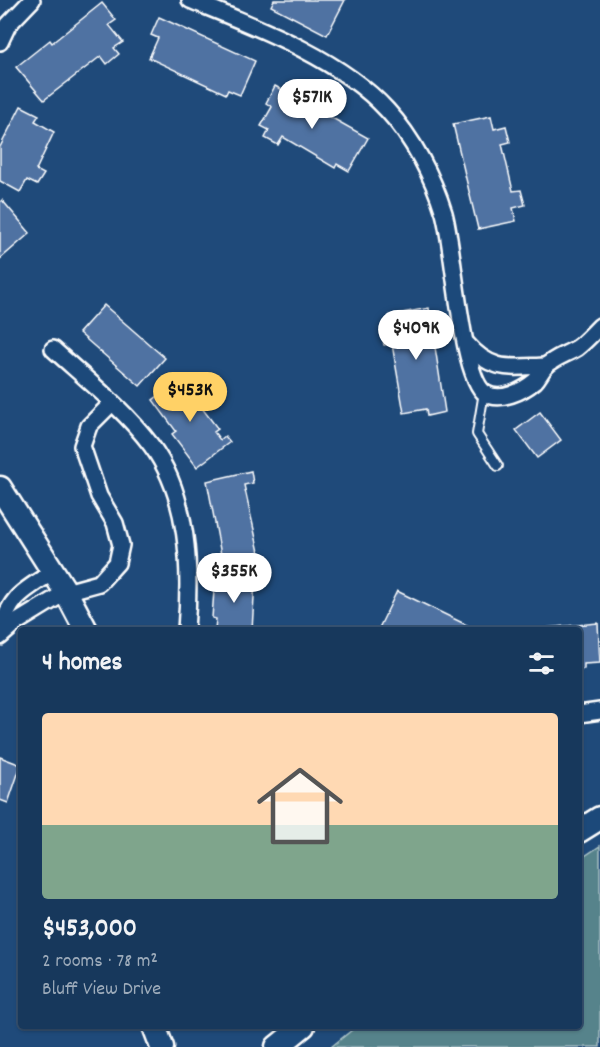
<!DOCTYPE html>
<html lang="en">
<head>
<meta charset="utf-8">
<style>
  :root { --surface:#17385c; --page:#244365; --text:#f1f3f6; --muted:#9eacbb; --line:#365272; --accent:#ffd166 }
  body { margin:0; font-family:Dekko,sans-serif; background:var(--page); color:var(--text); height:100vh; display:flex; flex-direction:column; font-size:22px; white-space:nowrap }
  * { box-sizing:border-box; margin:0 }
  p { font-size:20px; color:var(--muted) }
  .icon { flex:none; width:33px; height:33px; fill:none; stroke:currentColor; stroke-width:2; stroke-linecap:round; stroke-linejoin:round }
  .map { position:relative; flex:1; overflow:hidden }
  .side { position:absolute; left:18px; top:627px; width:564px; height:402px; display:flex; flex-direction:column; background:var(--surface); border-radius:6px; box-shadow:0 2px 4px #0004,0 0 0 2px var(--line) }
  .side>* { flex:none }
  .price { position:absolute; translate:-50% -51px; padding:0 14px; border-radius:21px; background:#fff; color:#222; font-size:20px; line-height:39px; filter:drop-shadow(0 2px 3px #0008) }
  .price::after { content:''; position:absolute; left:50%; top:36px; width:18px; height:14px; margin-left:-9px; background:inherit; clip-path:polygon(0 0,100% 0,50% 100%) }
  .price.selected { background:var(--accent); color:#111 }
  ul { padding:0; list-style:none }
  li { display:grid; align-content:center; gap:12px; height:318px; padding:0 24px }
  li+li { border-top:2px solid var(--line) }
  li span { display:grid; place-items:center; height:186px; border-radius:6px; color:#555 }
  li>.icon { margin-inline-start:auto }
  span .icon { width:108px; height:108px; fill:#fffc; stroke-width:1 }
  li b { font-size:26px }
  h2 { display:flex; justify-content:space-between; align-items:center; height:72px; padding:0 24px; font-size:26px }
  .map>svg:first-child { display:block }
</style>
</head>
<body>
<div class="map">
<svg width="600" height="1047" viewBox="0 0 600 1047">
  <rect width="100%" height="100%" fill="#1f4a7a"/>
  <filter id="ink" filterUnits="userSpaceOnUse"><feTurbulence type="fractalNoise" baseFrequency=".0167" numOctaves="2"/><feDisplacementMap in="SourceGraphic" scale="12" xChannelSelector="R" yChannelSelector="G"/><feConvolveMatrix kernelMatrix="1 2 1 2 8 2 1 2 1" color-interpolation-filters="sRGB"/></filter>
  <g filter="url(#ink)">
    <path fill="#56838b" stroke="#aac1c5" stroke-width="1.5" d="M600,846V1047H331L357,1026H579V860Z"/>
    <g fill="#5072a2" stroke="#fff" stroke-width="1.5">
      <path d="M274,0H345L327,35L271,6Z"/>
      <path d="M102,3L116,20L109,25L123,42L114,48L119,54L107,64L101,56L44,100L16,67L50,40L52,43Z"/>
      <path d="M159,17L255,61L240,95L228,90L226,94L149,58L158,38L151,35Z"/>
      <path d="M275,86L368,138L349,171L337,164L335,168L283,137L278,145L265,138L269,130L261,126L272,107L266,103Z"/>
      <path d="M21,106L39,115L35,121L54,132L36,170L44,174L37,185L27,180L20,192L0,181V147Z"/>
      <path d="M491,116L494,129L506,126L510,142L502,144L513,191L521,190L525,205L513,208L516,221L478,229L453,124Z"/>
      <path d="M2,200L30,233L0,259V202Z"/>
      <path d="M104,305L165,358L140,386L79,333Z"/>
      <path d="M429,308L445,412L427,416L426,409L404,413L392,344L384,345L381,330L392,328L390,315Z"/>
      <path d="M180,379L218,429L214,432L220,440L225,436L230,442L197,467L172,434L176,431L153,400Z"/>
      <path d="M540,412L561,440L537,458L516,430Z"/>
      <path d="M251,471L253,483L244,485L259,552L222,560L207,481Z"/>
      <path d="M215,577L255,580L252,630H215L216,619L212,618Z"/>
      <path d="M397,591L475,629V630H384L379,628Z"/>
      <path d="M598,623L600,663L584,664V669L579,670V630H522Z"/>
      <path d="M0,757L21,765L8,803L0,800Z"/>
    </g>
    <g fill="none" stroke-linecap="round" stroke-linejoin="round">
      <defs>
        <path id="lane" d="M484,392L477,434L498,466"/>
        <g id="street">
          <path d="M190,0C254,26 340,58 387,110C413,138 433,177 444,213C454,247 461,377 485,393C500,403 523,391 535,381C539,377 541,371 546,366C554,358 567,354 577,348C585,342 593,333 600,326"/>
          <path d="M0,42L8,25L32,0"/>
          <path d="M467,344C492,373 512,367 546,366"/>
          <path d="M53,349C86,379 124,409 151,445C189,496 191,569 186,630"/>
          <path d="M0,632C10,596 23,591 53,572"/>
          <path d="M0,637L17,622L66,592L99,583L117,563L121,545L115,523L99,496L82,446L89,426L112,403"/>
          <path d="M579,714L600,711"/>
        </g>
        <g id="secondary">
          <path d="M0,488L66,592L86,630"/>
          <path d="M579,831L600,818"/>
          <path d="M154,1026L162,1047"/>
          <path d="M277,1047L303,1026"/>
        </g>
      </defs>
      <use href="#lane" stroke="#fff" stroke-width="12"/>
      <use href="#street" stroke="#fff" stroke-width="20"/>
      <use href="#secondary" stroke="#fff" stroke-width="27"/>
      <use href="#lane" stroke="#1f4a7a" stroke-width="8"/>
      <use href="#street" stroke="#1f4a7a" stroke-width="15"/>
      <use href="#secondary" stroke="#1f4a7a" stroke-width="22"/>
    </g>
  </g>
</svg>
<b class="price" style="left:312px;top:130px">$571K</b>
<b class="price" style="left:416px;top:361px">$409K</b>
<b class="price selected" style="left:190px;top:423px">$453K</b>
<b class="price" style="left:234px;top:604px">$355K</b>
<section class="side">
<h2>4 homes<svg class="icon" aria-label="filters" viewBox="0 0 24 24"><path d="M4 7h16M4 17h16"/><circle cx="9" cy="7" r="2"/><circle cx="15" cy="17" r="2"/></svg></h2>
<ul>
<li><span style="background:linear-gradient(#ffd9b3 60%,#7fa58c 0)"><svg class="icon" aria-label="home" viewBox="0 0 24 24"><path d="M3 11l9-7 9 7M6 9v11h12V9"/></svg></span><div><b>$453,000</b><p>2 rooms · 78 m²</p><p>Bluff View Drive</p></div></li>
</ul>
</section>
</div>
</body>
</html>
